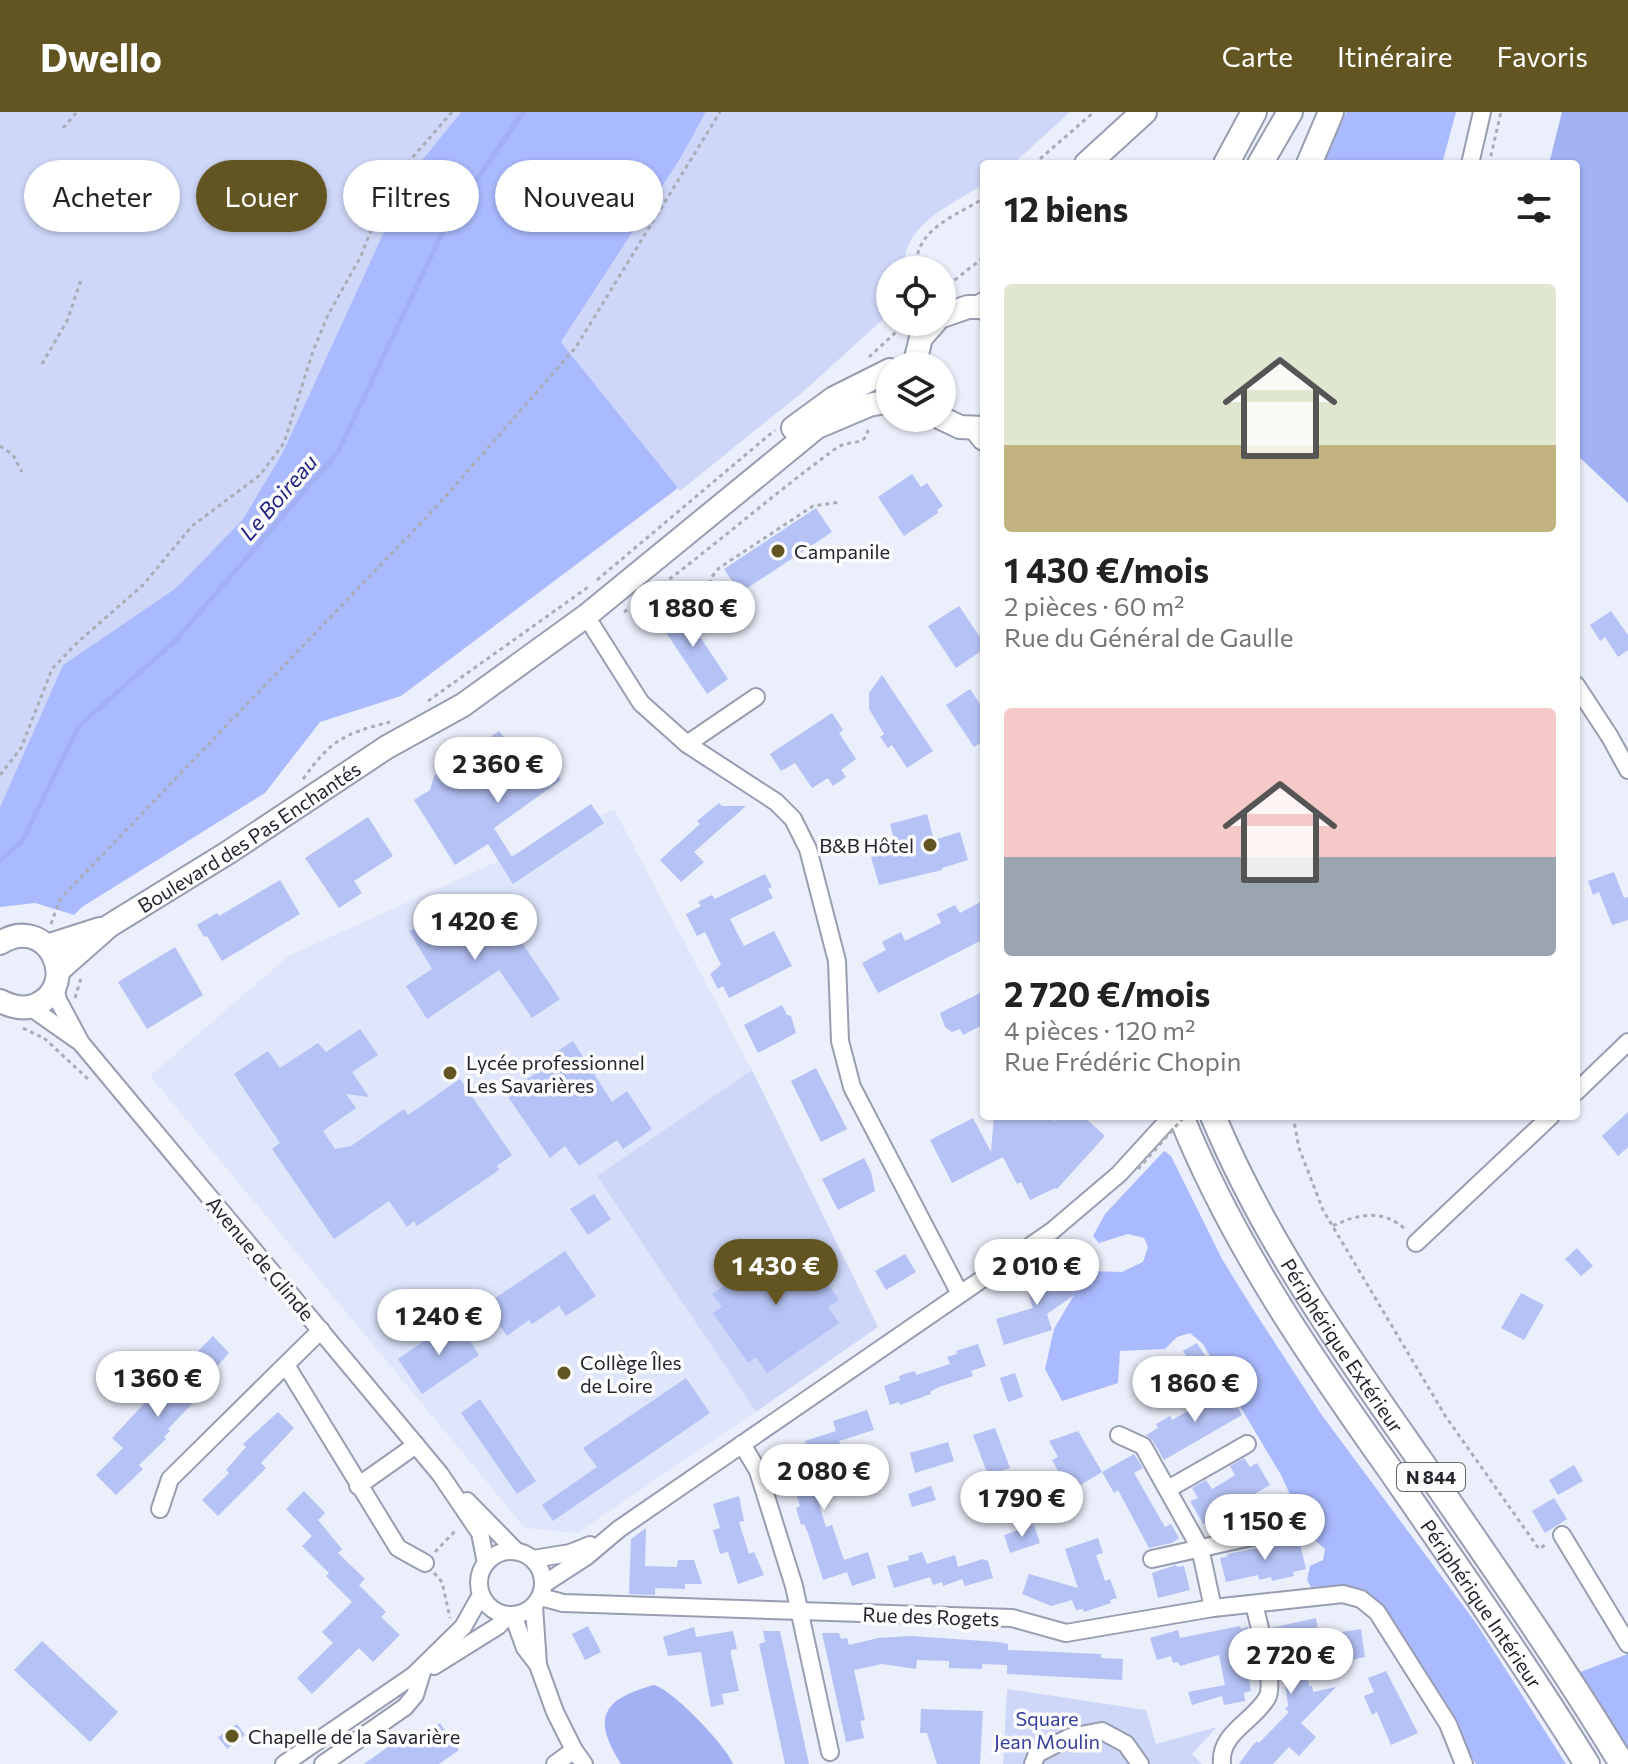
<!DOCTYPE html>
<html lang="fr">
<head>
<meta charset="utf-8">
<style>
  :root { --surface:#fff; --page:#f6f6f6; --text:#222; --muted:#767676; --accent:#635522 }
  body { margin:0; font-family:Commissioner,sans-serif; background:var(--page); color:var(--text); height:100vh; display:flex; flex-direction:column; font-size:30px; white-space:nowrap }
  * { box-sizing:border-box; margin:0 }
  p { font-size:26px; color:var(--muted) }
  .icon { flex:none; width:44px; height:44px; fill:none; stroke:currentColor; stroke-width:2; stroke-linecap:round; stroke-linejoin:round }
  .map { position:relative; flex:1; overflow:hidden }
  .drawer { position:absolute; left:980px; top:48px; width:600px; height:960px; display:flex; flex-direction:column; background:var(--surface); border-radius:8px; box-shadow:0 2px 6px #0004 }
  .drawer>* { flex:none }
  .hud { position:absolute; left:24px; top:48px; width:760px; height:72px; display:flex; gap:16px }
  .buttons { position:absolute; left:876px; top:144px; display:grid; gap:16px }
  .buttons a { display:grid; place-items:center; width:80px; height:80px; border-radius:50%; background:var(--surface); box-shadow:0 2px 6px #0004; font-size:40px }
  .price { position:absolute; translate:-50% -68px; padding:0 18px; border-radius:28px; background:#fff; color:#222; font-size:26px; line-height:52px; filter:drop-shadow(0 2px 4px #0008) }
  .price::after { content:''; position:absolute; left:50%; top:48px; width:24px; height:18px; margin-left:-12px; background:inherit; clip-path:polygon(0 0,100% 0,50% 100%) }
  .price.current { background:var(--accent); color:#fff }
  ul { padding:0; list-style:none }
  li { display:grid; align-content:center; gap:16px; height:424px; padding:0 24px }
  li span { display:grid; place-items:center; height:248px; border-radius:8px; color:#555 }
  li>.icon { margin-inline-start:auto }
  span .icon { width:144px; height:144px; fill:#fffc; stroke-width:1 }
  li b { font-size:34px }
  h2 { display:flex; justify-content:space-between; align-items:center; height:96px; padding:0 24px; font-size:34px }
  .tag { padding:0 28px; border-radius:36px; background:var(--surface); box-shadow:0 2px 6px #0004; font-size:28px; line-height:72px }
  .tag.current { background:var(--accent); color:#fff }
  header { display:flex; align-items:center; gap:48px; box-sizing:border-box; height:112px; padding:0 40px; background:var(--accent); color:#fff }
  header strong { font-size:38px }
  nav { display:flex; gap:44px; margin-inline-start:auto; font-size:28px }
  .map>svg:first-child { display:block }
</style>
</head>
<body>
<header>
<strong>Dwello</strong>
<nav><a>Carte</a><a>Itinéraire</a><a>Favoris</a></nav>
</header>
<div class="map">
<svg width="1628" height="1652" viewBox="0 0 1628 1652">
  <rect width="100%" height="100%" fill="#ebeffb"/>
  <path fill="#dfe6fc" d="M614,697L752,958L598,1064L756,1300L577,1421L525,1416L150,964L288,844Z"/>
  <g fill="#ced7f8">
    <path d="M0,0H461L410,63L283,340L243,407L176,476L63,553L0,695Z"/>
    <path d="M706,0H1070L1013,52H984V72C952,93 900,113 905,158H890V201L804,279L680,379L561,230L680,47Z"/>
    <path d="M752,958L878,1215L756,1300L597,1064Z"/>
    <path d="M1007,1577L1146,1598L1156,1632L1217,1615L1192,1642L1202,1652H1003Z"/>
  </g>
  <g fill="#aabafe">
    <path d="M461,0H706L680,47L561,230L678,376L401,584L320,610L265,681L82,795L74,803L35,791L0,795V695L63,553L176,476L243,407L283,340L410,63Z"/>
    <path d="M1346,0H1456L1442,52H1323Z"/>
    <path d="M1164,1039L1171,1044L1222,1147L1251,1194L1321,1302L1476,1511L1566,1652H1476L1372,1489L1312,1477L1307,1468L1310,1454L1323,1448L1325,1437L1309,1423L1281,1363L1203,1232L1190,1221L1177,1225L1165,1237L1120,1239L1118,1271L1062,1289L1045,1257L1054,1217L1088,1159L1122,1160L1143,1150L1148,1135L1144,1126L1128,1122L1099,1131L1093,1124L1105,1102Z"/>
    <path d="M1628,1542V1648L1580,1560Z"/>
  </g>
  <g fill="#a1b1f4">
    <path d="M1562,0H1628V391L1576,342V52H1549Z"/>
    <path d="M654,1573C673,1578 726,1634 733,1652H621C591,1605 603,1587 654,1573Z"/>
  </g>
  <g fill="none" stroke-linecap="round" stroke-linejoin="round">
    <path stroke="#a1b1f4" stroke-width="5" d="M0,749L22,729L79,614L174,530L338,340L446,113L523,0"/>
  </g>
  <g fill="#b5c2f5">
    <path d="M912,362L921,375L927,371L943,394L937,398L938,401L904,424L878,385Z"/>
    <path d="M816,396L832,420L740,481L724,457Z"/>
    <path d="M679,493L728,567L707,582L657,507Z"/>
    <path d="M959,494L984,531V537L956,556L928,514Z"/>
    <path d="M1611,499L1628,523V538L1618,545L1605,525L1600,529L1590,513Z"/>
    <path d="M882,563L933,639L907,656L892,633L888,636L880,625L884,622L869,597V581Z"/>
    <path d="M970,577L984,598V628L974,635L946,593Z"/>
    <path d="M832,601L843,618L839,621L856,647L841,658L846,665L833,674L828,666L812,676L795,651L781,659L770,642Z"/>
    <path d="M499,619L507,629L510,626L520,640L535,630L561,668L494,716L512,745L591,692L604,711L513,772L488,732L455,753L414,688L430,678L434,664Z"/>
    <path d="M719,691L722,694H746L694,740L704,750L681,770L660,748L700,712L697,709Z"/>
    <path d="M927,702L934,728L960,720L968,748L942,756V758L879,773L871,745L897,738L890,712Z"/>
    <path d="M368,705L393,744L354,769L362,781L339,796L305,746Z"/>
    <path d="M1614,760L1624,786L1628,785V808L1612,813L1599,780L1593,783L1588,769Z"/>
    <path d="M765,762L772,775L768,777L773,786L730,807L744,834L774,819L792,854L729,886L723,874L718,877L710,862L721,853L705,820L697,824L686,802L701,794L698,790L712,783L715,787Z"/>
    <path d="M280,768L300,802L222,849L207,824L204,825L197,813L217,801L219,804Z"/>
    <path d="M984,788V827L878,881L862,851L886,838L882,830L901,820L905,829L941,811L937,802L955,793L960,801Z"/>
    <path d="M477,790L494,815L506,807L560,887L532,906L499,858L427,907L406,874L432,857L409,819Z"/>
    <path d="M175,835L203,883L147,917L118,870Z"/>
    <path d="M984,879V912L963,923L960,917L952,920L945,915L940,901Z"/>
    <path d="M782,893L787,903L791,904L796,921L758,941L744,913Z"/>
    <path d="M360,917L378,943L352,960L369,985L346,982L356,996L323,1019L335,1037L351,1034L404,997L408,1003L460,967L512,1043L497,1054L499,1058L417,1114L414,1109L407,1115L389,1089L334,1127L272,1037L280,1031L234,962L268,939L280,956L318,931L326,940Z"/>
    <path d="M573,929L612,990L627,979L652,1017L623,1037L617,1028L579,1054L565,1034L550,1046L506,982L556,947L553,942Z"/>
    <path d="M816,956L847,1017L821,1030L791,969Z"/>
    <path d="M1628,1000V1035L1618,1044L1602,1024Z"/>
    <path d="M994,1004H1049L1054,1009L1063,1004H1083L1105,1024L1057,1077L1055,1076L1030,1088L1021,1070L1017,1072L1003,1045L952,1071L930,1028L973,1006L991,1040Z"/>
    <path d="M864,1046L871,1060L875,1079L838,1098L822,1067Z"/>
    <path d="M594,1082L611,1107L588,1123L570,1097Z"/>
    <path d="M785,1131L795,1145L805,1138L839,1188L828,1195L839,1211L767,1261L756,1245L748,1251L713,1201L722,1195L712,1182Z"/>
    <path d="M1577,1136L1593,1154L1581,1164L1565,1147Z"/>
    <path d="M565,1139L596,1184L566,1204L559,1194L532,1212L529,1208L507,1224L485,1193Z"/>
    <path d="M905,1142L916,1160L886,1178L875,1159Z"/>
    <path d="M1026,1150L1042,1175L1066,1159L1080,1179L1047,1202L1052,1218L1004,1233L996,1207L1033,1196L1020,1155Z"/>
    <path d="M1521,1181L1544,1193L1524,1228L1501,1216Z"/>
    <path d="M455,1207L479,1243L422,1282L398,1247Z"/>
    <path d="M213,1224L229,1241L202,1271L207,1276L168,1317L170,1319L164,1325L166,1327L139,1353L143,1357L116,1383L96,1363L123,1336L112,1326L168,1266L177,1275L200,1254L192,1245Z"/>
    <path d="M1197,1231L1209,1250L1195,1258L1183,1239Z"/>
    <path d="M978,1232L986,1254L971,1259L973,1264L939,1275L930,1280L931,1282L900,1293L899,1290L890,1293L884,1274L900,1268L899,1264L907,1261L915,1259L916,1263L950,1252L947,1245L957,1242L956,1239Z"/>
    <path d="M1015,1261L1023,1285L1008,1290L1000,1266Z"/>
    <path d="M686,1266L710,1301L553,1409L542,1393L597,1355L583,1336Z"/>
    <path d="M1228,1277L1242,1303L1164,1348L1153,1329L1146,1323L1158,1316L1156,1312L1170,1304L1172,1308L1200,1292L1198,1289L1212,1281L1214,1285Z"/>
    <path d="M480,1287L536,1369L517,1382L461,1301Z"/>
    <path d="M867,1298L874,1318L839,1329L833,1309Z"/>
    <path d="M278,1300L294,1316L261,1351L266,1356L218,1404L202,1388L229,1361L226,1358L246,1335L243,1332Z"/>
    <path d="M995,1316L1010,1356L988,1363L973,1323Z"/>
    <path d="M836,1319L844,1345L822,1352L825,1362L821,1363L822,1367L812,1370L826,1415L832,1413L844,1448L868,1440L876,1466L852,1474L847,1460L823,1468L808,1421L804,1412L801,1413L796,1396L800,1394L786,1350L810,1342L805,1329Z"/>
    <path d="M1078,1319L1102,1360L1075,1376L1069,1364L1063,1368L1052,1348L1058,1345L1049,1329Z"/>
    <path d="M948,1330L954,1349L915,1361L910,1341Z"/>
    <path d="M1134,1342L1143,1356L1134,1361L1165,1415L1171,1412L1179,1426L1172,1431L1149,1436L1118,1378L1114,1381L1102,1360Z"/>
    <path d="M1244,1346L1250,1355L1257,1351L1270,1373L1203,1412L1190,1389L1198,1386L1192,1376L1206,1368L1212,1377L1224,1370L1235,1363L1230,1354Z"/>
    <path d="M1574,1353L1583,1369L1558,1383L1549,1368Z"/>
    <path d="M931,1374L936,1388L912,1395L908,1382Z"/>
    <path d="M304,1379L325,1401L318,1408L342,1437L338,1441L365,1467L359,1473L386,1500L381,1505L400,1523L373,1550L359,1536L312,1582L297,1566L333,1531L322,1520L352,1490L326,1464L329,1461L302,1434L312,1424L286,1397Z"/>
    <path d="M739,1384L744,1409L739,1410L749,1442L754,1440L764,1463L738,1472L728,1440L720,1442L713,1418L720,1416L713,1392Z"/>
    <path d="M1554,1386L1567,1407L1545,1421L1532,1399Z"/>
    <path d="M1034,1413L1040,1431L1010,1441L1004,1423Z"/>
    <path d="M646,1416L645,1454L677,1455L678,1448H694L702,1472H685V1477L655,1476V1483L629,1482L631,1427Z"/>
    <path d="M1098,1426L1103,1441L1096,1443L1105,1469L1110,1467L1117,1486L1110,1488L1111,1491L1084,1500L1083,1497L1076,1498L1072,1488L1051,1494L1022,1482L1029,1462L1078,1476L1065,1437Z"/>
    <path d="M1299,1428L1306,1457L1293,1460L1294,1464L1272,1469L1271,1465L1259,1468L1258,1463L1226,1470L1220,1446L1228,1444L1227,1442Z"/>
    <path d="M922,1440L927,1452L955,1443L958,1455L983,1447L988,1449L993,1466L965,1474L962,1467L943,1474L942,1470L933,1473L930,1465L894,1476L887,1454L909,1448L908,1444Z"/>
    <path d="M1176,1453L1177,1455L1184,1454L1190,1478L1158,1486L1152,1461Z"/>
    <path d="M1316,1506L1320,1529L1303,1532L1309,1574H1312L1313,1580L1336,1575L1301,1611L1316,1625L1299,1644L1289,1635L1273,1652H1239L1252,1634L1257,1629L1259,1631L1289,1600L1285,1597L1288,1594L1281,1535L1276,1536L1271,1516Z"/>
    <path d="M588,1514L601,1540L585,1548L572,1522Z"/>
    <path d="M1240,1514L1241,1517L1248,1515L1254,1539L1245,1541L1251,1579L1244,1581L1245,1589L1224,1593L1222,1584L1192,1593L1188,1580L1225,1573L1219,1543L1180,1554L1178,1550L1173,1551L1171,1544L1157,1548L1150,1526L1178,1518L1180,1526Z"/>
    <path d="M694,1515L696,1525L733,1519L737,1537L731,1538V1542L739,1579L722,1582L724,1592L711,1595L701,1540L668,1544L663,1525Z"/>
    <path d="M1361,1517L1365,1545L1347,1549L1342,1520Z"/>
    <path d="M763,1519H780L809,1652H785L759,1532L765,1530Z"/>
    <path d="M822,1521H839L841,1527L847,1526L849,1533L878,1526L911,1524L998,1530L1008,1532V1538L1101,1542V1546L1123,1547L1122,1568L1007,1562V1553L982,1552V1557L949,1556V1549L917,1548L916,1557L882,1552L854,1558L865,1608L860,1609L864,1626L846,1630Z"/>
    <path d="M42,1529L118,1600L90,1630L14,1558Z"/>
    <path d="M1386,1559L1418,1621L1391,1633L1377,1600L1372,1603L1364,1584L1374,1580L1368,1566Z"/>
    <path d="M921,1597L983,1599L980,1652H937L927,1621H920Z"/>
    <path d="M440,1611L459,1638L439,1652H364L399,1627L405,1636Z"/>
    <path d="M237,1612L245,1623L227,1637L218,1625Z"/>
  </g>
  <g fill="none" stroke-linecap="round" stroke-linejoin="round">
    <defs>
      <g id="minor">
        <path d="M1470,52L1482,0"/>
        <path d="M586,504L641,591L687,632L776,690L793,707L808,737L837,849L840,929L852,975L960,1182"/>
        <path d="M1576,573L1610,625L1628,658"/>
        <path d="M687,632L756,585"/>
        <path d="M55,874L58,888L81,931L440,1362L480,1421L486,1451"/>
        <path d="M30,895L77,928"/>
        <path d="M1576,980L1628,930"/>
        <path d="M1416,1131L1551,1004"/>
        <path d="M286,1253L398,1436L425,1451"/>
        <path d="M1119,1323L1143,1334L1200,1436L1213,1496"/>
        <path d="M742,1332L758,1359L794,1474L830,1640"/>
        <path d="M358,1374L416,1333"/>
        <path d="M1168,1377L1247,1332"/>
        <path d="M467,1389L516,1439"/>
        <path d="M160,1397L170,1367L321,1218"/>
        <path d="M1562,1423L1628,1532"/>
        <circle cx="511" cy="1471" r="32"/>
        <path d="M533,1447L570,1441L590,1433"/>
        <path d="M1152,1447L1292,1416"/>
        <path d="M544,1472L587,1444L619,1417L1052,1119L1119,1062L1172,1004"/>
        <path d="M541,1485L563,1491L1012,1506L1066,1521L1213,1496L1343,1482L1361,1487L1377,1500L1448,1612L1464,1652"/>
        <path d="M534,1494L538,1553"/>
        <path d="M513,1503L525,1536L538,1553L555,1600L574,1638L584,1652"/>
        <path d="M434,1554L498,1514L509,1503"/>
        <path d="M284,1652L414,1563L463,1515L481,1483"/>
        <path d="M323,1652L405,1595L415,1583L422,1560"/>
        <path d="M555,1652L574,1638"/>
        <path d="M1033,1652L1037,1642L1070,1625L1102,1619L1126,1632L1140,1652"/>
        <path d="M1222,1652C1219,1621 1253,1610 1267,1586C1276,1571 1258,1510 1254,1492"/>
      </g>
      <g id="major">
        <path d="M942,204L968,195H984"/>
        <path d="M914,254L921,226L935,210"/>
        <path d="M941,306L960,315L984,316"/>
        <path d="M793,316L834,286L890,258"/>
        <path d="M0,831C47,801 82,872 36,893C24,898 12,895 0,889"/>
        <path d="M47,834L100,817"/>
        <path id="s1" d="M58,859L109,814L229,740L387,635L463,593L586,504L817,315L869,293L890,289"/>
      </g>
      <g id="highway">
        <path d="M1087,52L1144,0"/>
        <path d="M1226,52L1254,0"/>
        <path d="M1260,52L1290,0"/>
        <path d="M1309,52L1331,0"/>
        <path d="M983,195L984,193"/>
        <path d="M977,317L984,326"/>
        <path id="s2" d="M1181,1004C1233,1133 1311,1246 1391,1359C1458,1456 1525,1552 1587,1652"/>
        <path id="s3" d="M1213,1004C1265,1129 1343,1238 1420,1348C1489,1448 1559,1548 1622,1652"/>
      </g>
    </defs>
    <use href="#minor" stroke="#989db1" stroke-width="20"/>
    <use href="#major" stroke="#989db1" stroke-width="26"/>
    <use href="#highway" stroke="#989db1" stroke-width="28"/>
    <g stroke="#a9acb7" stroke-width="3" stroke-dasharray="4 4" stroke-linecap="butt">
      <path d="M63,16L77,0"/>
      <path d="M1034,52L1094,0"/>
      <path d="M1489,52L1501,0"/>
      <path d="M916,158C914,117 954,105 984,86"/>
      <path d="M942,178L984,145"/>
      <path d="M869,245L907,210"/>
      <path d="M42,252L67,209L81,168"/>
      <path d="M0,334L13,343L22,360"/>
      <path d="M597,468L775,318"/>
      <path d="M709,480L711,466L719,456L813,394L840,390"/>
      <path d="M624,500C694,452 758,394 827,343C831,340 837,335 842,333C854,329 868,333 868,315"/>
      <path d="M428,589L591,473"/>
      <path d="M0,663L21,636L52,557L78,530L143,473L192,414L260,363L284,331L313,239L328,203L361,144L377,103L399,61L452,0"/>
      <path d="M303,667C331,628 343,622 390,610"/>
      <path d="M51,812L60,787L439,392L576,235L720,0"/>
      <path d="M75,886L81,866"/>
      <path d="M23,916L41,925"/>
      <path d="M44,926L88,967"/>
      <path d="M1293,1004L1299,1036L1323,1098L1446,1305L1539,1437L1548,1431"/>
      <path d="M1333,1114C1359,1101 1384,1097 1406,1118"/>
      <path d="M435,1440L457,1417"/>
      <path d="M434,1461L442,1470L450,1506"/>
    </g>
    <use href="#minor" stroke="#fff" stroke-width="16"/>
    <use href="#major" stroke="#fff" stroke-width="22"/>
    <use href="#highway" stroke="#fff" stroke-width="24"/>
    <path stroke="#a9acb7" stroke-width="3" stroke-dasharray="4 4" stroke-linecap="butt" d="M1138,1057L1185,1004"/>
  </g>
  <g fill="#635522" stroke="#fcfcfc" stroke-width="3">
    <circle cx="778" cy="439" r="8"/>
    <circle cx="930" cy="733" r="8"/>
    <circle cx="450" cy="961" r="8"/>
    <circle cx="564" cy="1261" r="8"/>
    <circle cx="232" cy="1624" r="8"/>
  </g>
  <g text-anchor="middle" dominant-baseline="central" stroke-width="7" stroke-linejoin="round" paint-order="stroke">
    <rect fill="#fcfcfc" stroke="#65666c" stroke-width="2" x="1397" y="1351" width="68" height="28" rx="6"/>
    <g font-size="18" font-weight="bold" fill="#24262e">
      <text x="1431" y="1365">N 844</text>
    </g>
    <g font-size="20" fill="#24262e" stroke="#fcfcfc" text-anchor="start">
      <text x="794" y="439">Campanile</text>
      <text x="914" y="733" text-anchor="end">B&amp;B Hôtel</text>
      <text x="466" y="950">Lycée professionnel<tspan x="466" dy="23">Les Savarières</tspan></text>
      <text x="580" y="1250">Collège Îles<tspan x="580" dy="23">de Loire</tspan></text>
      <text x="248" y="1624">Chapelle de la Savarière</text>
    </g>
    <g font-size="20" fill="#24262e" stroke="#fcfcfc">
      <text stroke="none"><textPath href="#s1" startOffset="234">Boulevard des Pas Enchantés</textPath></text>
      <text transform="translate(261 1146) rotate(50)">Avenue de Glinde</text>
      <text stroke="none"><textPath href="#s3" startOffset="264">Périphérique Extérieur</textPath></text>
      <text stroke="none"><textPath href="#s2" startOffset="574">Périphérique Intérieur</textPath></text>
      <text transform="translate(931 1504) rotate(2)">Rue des Rogets</text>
    </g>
    <g font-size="20" fill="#36409e" stroke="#fcfcfc">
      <text x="1047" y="1606">Square<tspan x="1047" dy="23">Jean Moulin</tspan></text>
    </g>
    <g font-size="22" font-style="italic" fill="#222482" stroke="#fcfcfc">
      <text transform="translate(278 385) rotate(-49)">Le Boireau</text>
    </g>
  </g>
</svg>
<div class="buttons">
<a><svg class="icon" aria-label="locate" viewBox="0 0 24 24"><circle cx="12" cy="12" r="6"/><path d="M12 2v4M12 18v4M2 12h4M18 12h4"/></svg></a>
<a><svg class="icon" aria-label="layers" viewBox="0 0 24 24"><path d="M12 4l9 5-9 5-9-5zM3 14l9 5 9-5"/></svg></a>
</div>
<b class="price" style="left:693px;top:537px">1 880 €</b>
<b class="price" style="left:498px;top:693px">2 360 €</b>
<b class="price" style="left:475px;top:850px">1 420 €</b>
<b class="price current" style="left:776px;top:1195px">1 430 €</b>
<b class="price" style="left:1037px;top:1195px">2 010 €</b>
<b class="price" style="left:439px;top:1245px">1 240 €</b>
<b class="price" style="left:158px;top:1307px">1 360 €</b>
<b class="price" style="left:1195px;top:1312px">1 860 €</b>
<b class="price" style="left:824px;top:1400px">2 080 €</b>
<b class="price" style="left:1022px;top:1427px">1 790 €</b>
<b class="price" style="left:1265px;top:1450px">1 150 €</b>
<b class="price" style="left:1291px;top:1584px">2 720 €</b>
<div class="hud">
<a class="tag">Acheter</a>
<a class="tag current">Louer</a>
<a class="tag">Filtres</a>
<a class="tag">Nouveau</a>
</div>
<section class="drawer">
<h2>12 biens<svg class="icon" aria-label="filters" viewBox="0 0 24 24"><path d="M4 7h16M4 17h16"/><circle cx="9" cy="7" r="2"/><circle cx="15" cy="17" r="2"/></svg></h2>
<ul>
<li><span style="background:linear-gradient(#dfe7d0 65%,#c2b280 0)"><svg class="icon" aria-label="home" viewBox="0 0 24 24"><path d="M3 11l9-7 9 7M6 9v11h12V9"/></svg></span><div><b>1 430 €/mois</b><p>2 pièces · 60 m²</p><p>Rue du Général de Gaulle</p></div></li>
<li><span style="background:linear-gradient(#f6c9c9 60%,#9aa5b1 0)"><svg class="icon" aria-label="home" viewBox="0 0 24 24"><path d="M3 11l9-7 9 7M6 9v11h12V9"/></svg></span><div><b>2 720 €/mois</b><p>4 pièces · 120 m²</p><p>Rue Frédéric Chopin</p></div></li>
</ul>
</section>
</div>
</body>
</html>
